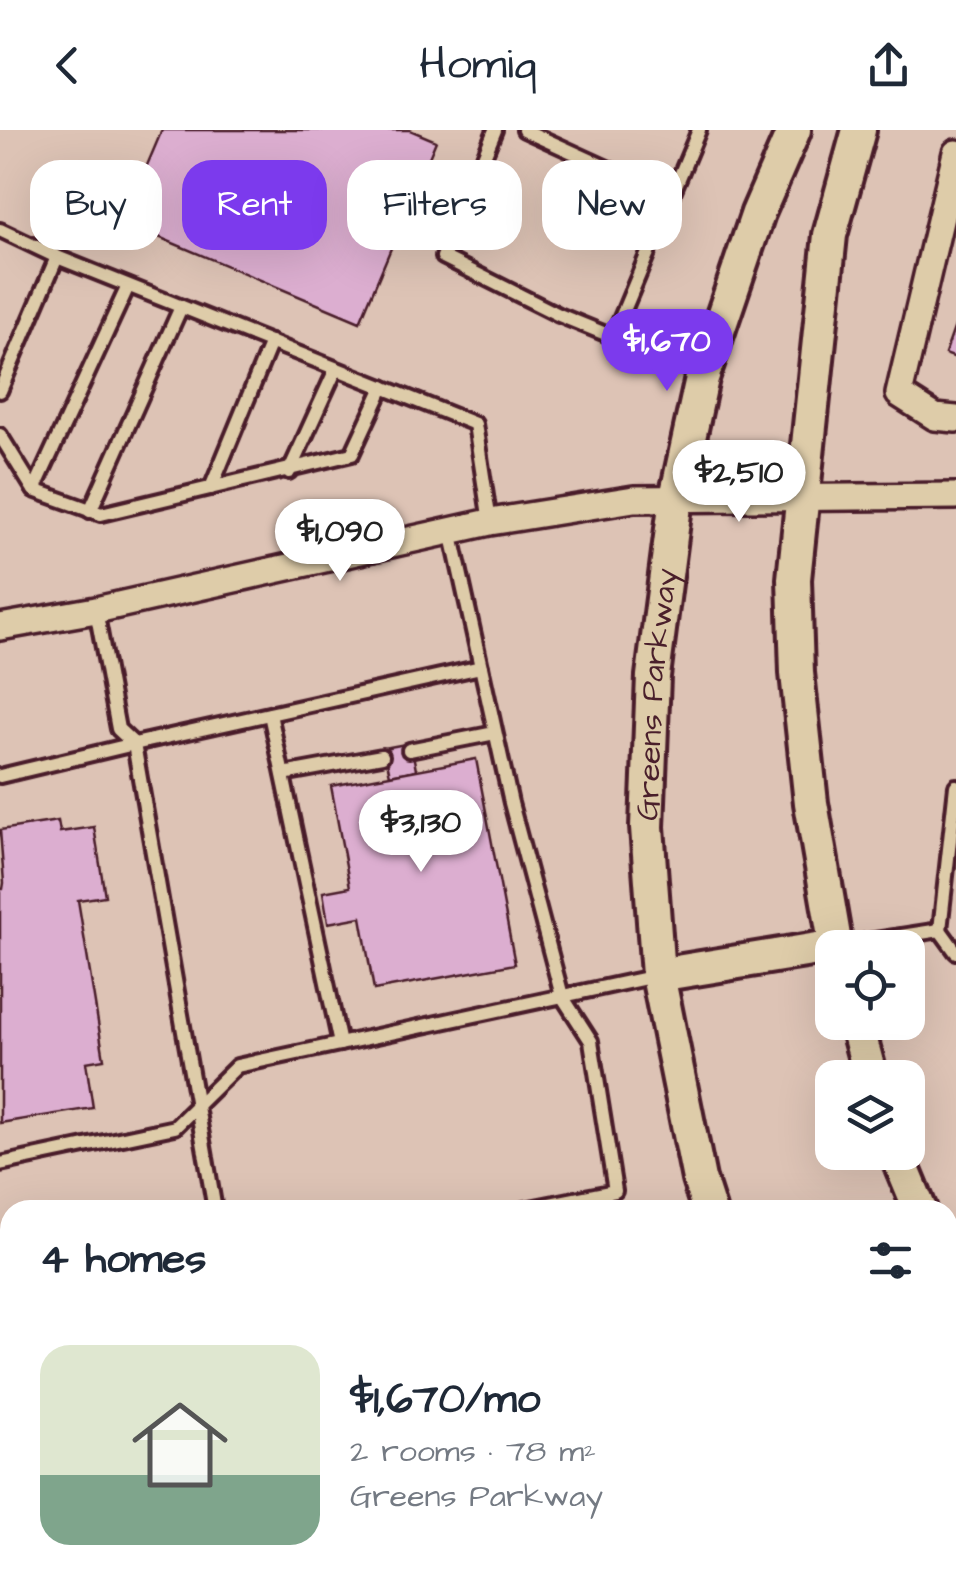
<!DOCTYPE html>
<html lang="en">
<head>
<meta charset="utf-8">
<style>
  :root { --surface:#fff; --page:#f2f2f3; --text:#1f2937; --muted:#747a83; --accent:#7c3aed }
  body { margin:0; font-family:"Architects Daughter",sans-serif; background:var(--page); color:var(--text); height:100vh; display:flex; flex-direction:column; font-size:38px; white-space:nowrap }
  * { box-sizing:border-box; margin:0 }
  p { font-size:32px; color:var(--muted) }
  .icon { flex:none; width:55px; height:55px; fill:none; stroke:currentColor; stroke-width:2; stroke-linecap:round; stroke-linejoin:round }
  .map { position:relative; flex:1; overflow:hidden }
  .details { position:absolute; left:0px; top:1070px; width:958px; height:392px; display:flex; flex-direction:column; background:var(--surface); border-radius:30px 30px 0 0; box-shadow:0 10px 40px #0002 }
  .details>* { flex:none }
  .top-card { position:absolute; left:30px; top:30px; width:898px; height:90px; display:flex; gap:20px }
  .controls { position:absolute; left:815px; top:800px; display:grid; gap:20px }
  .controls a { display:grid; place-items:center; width:110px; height:110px; border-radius:20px; background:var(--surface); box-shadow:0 10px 40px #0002; font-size:50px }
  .price { position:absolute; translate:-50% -85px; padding:0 22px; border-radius:35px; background:#fff; color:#222; font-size:32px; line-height:65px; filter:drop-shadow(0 2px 5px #0008) }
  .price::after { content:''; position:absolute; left:50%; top:60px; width:30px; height:22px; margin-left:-15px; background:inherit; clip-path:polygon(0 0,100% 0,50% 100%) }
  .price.active { background:var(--accent); color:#fff }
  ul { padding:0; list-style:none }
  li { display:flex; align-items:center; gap:30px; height:250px; padding:0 40px }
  li span { display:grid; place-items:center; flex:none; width:280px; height:200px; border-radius:30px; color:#555 }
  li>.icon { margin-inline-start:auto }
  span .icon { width:120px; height:120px; fill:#fffc; stroke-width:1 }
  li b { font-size:42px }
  h2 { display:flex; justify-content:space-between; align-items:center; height:120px; padding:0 40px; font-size:42px }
  .pill { padding:0 35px; border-radius:30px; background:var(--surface); box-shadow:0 10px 40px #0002; font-size:35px; line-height:90px }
  .pill.active { background:var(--accent); color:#fff }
  header { display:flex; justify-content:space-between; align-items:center; height:130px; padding:0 40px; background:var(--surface); font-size:45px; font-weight:600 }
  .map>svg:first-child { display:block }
</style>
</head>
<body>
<header><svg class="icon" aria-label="back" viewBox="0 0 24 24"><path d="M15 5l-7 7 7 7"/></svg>Homiq<svg class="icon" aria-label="share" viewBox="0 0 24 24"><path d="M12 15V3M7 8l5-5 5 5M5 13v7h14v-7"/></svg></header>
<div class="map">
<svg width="956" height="1461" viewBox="0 0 956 1461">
  <rect width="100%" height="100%" fill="#ddc3b5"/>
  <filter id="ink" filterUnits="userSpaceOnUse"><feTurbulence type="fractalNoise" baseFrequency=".01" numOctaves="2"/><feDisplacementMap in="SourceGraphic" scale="20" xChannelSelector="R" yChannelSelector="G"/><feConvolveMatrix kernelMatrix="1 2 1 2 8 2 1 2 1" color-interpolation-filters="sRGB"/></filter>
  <g filter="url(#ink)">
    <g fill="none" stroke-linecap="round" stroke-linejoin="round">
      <g stroke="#8bd1ed" stroke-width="50">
        <path d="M948,1263L956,1262"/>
        <path d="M0,1417L10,1415"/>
      </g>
    </g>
    <g fill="#dcaed0" stroke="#4a1f2b" stroke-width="2.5">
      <path d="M162,0H410L436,11L360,192L123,92Z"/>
      <path d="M956,193V228L945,224Z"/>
      <path d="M411,613L416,640L390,645L384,618Z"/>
      <path d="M476,629L515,834L374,860L361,787L328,793L323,762L350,757L331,656Z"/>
      <path d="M58,691L60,702L94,697L105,766L78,770L104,929L86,932L93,978L0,993V759H3L4,753L0,700Z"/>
    </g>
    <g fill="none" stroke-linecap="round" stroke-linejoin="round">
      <defs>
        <g id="service">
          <path d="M495,0L443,127L559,185L613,207L699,0"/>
          <path d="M524,0L671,67"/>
          <path d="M0,100L57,127L475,294L490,392"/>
          <path d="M0,261L57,127"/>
          <path d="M0,305L34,360L101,384L352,324L383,257"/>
          <path d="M289,342L336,239"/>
          <path d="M211,358L271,212"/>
          <path d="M34,360L128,156"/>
          <path d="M90,381L181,177"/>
          <path d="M451,401L511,673L562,866L591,911L615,1061L520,1080"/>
          <path d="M96,480L118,599L134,614L481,537"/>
          <path d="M270,584L340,914"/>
          <path d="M409,620L495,603"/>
          <path d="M283,644L382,626"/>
          <path d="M0,646L134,614L215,1080"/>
          <path d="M940,800L956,656"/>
          <path d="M837,816L940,800L956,822"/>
          <path d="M0,1034L175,997L237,936L656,846"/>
          <path d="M0,1190L10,1188"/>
        </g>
        <g id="minor">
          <path d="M956,23L899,264L935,287L956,289"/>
          <path d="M0,497L96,480L490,392L634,369L956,366"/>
        </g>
        <g id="tertiary">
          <path d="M836,818L811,673L797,543L794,449L830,105L859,0"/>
          <path d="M658,845L836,816"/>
          <path d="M856,892L871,948"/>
          <path d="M896,1022L920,1080"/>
          <path id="s1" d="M709,1080L699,1049L658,845L647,697L653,546L676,368L702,248L758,83L794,0"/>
          <path d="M948,1145L956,1161"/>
          <path d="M894,1452L900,1461"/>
        </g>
      </defs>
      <use href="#service" stroke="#4a1f2b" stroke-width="20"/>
      <use href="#minor" stroke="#4a1f2b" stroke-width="32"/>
      <use href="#tertiary" stroke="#4a1f2b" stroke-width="40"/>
      <g stroke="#4a1f2b" stroke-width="5" stroke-dasharray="2.5 8" stroke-linecap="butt">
        <path d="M948,1339L956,1338"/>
        <path d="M446,1461L450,1452"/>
        <path d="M531,1461L548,1452"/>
      </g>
      <use href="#service" stroke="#decca9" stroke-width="12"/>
      <use href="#minor" stroke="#decca9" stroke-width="25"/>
      <use href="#tertiary" stroke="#decca9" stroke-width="32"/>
    </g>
  </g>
  <g text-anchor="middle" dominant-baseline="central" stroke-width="9" stroke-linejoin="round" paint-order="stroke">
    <g font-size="32" fill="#4a1f2b" stroke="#decca9">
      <text stroke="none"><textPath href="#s1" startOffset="522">Greens Parkway</textPath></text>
    </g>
  </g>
</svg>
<div class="controls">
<a><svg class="icon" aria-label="locate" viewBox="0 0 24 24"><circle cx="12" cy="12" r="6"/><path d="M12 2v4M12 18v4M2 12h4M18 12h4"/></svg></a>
<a><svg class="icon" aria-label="layers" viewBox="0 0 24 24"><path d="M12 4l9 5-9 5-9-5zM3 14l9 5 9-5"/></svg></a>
</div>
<b class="price active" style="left:667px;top:264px">$1,670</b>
<b class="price" style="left:739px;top:395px">$2,510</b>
<b class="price" style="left:340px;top:454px">$1,090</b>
<b class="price" style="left:421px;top:745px">$3,130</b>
<div class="top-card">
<a class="pill">Buy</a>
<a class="pill active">Rent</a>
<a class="pill">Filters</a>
<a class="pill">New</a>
</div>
<section class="details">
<h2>4 homes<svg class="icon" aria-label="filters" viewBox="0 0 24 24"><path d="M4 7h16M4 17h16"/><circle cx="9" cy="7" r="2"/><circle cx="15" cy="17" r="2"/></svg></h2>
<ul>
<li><span style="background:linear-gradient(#dfe7d0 65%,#7fa58c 0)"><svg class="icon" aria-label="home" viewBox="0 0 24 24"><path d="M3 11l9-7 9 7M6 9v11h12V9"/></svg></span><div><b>$1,670/mo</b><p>2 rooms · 78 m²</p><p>Greens Parkway</p></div></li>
</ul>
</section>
</div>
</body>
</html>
